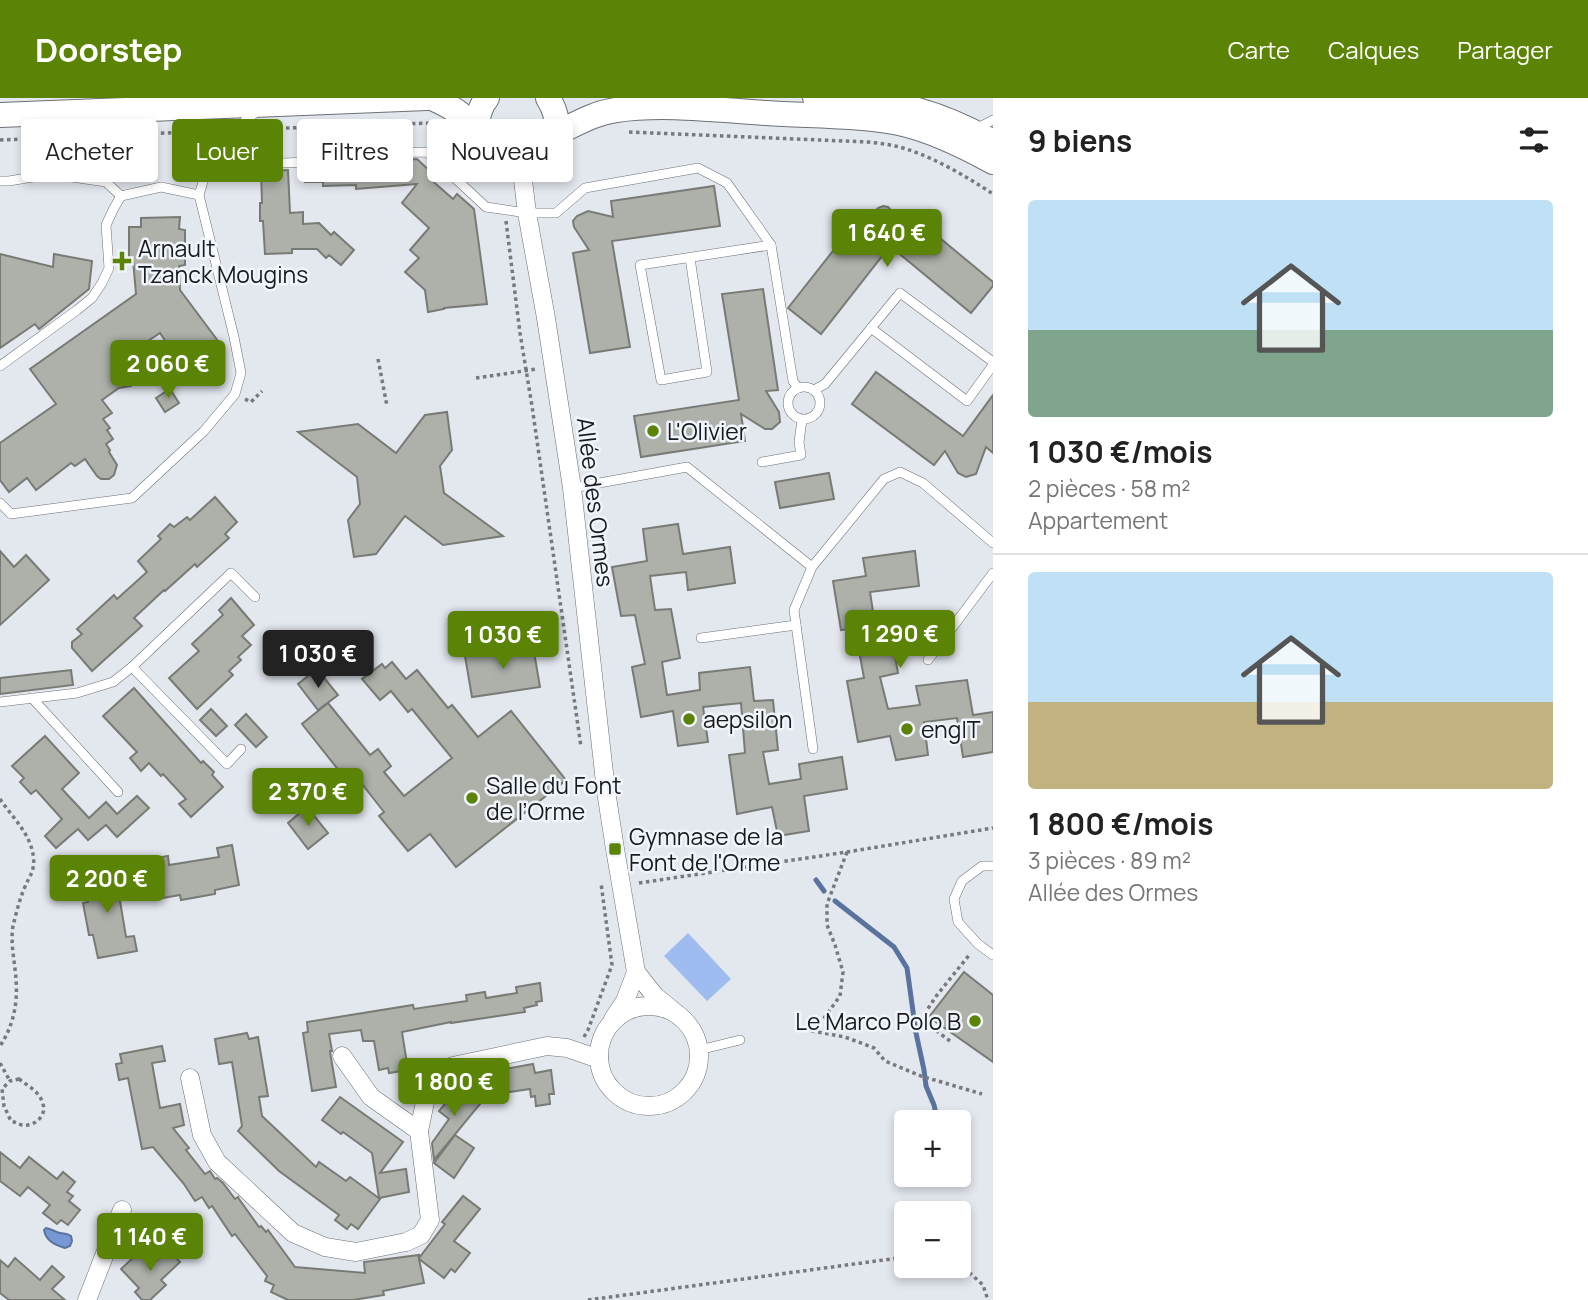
<!DOCTYPE html>
<html lang="fr">
<head>
<meta charset="utf-8">
<style>
  :root { --surface:#fff; --page:#f2f2f2; --text:#222; --muted:#767676; --line:#e0e0e0; --accent:#5b8305 }
  body { margin:0; font-family:Manrope,sans-serif; background:var(--page); color:var(--text); height:100vh; display:flex; flex-direction:column; font-size:26px; white-space:nowrap }
  * { box-sizing:border-box; margin:0 }
  p { font-size:23px; color:var(--muted) }
  .icon { flex:none; width:38px; height:38px; fill:none; stroke:currentColor; stroke-width:2; stroke-linecap:round; stroke-linejoin:round }
  .map { position:relative; flex:1; overflow:hidden }
  .details { display:flex; flex-direction:column; background:var(--surface); width:595px }
  .details>* { flex:none }
  .guide { position:absolute; left:21px; top:21px; width:665px; height:63px; display:flex; gap:14px }
  .fabs { position:absolute; left:894px; top:1012px; display:grid; gap:14px }
  .fabs a { display:grid; place-items:center; width:77px; height:77px; border-radius:7px; background:var(--surface); box-shadow:0 4px 10px #0003; font-size:35px }
  .price { position:absolute; translate:-50% -60px; padding:0 16px; border-radius:7px; background:var(--accent); color:#fff; font-size:23px; line-height:46px; filter:drop-shadow(0 2px 4px #0008) }
  .price::after { content:''; position:absolute; left:50%; top:42px; width:21px; height:16px; margin-left:-10px; background:inherit; clip-path:polygon(0 0,100% 0,50% 100%) }
  .price.selected { background:#222; color:#fff }
  ul { padding:0; list-style:none }
  li { display:grid; align-content:center; gap:14px; height:371px; padding:0 35px }
  li+li { border-top:2px solid var(--line) }
  li span { display:grid; place-items:center; height:217px; border-radius:7px; color:#555 }
  li>.icon { margin-inline-start:auto }
  span .icon { width:126px; height:126px; fill:#fffc; stroke-width:1 }
  li b { font-size:30px }
  h2 { display:flex; justify-content:space-between; align-items:center; height:84px; padding:0 35px; font-size:30px }
  .pill { padding:0 24px; border-radius:7px; background:var(--surface); box-shadow:0 4px 10px #0003; font-size:24px; line-height:63px }
  .pill.selected { background:var(--accent); color:#fff }
  header { display:flex; align-items:center; gap:42px; box-sizing:border-box; height:98px; padding:0 35px; background:var(--accent); color:#fff }
  header strong { font-size:33px }
  nav { display:flex; gap:38px; margin-inline-start:auto; font-size:24px }
  main { display:flex; flex:1; min-height:0 }
  .map>svg:first-child { display:block }
</style>
</head>
<body>
<header>
<strong>Doorstep</strong>
<nav><a>Carte</a><a>Calques</a><a>Partager</a></nav>
</header>
<main>
<div class="map">
<svg width="993" height="1202" viewBox="0 0 993 1202">
  <rect width="100%" height="100%" fill="#e3e7ee"/>
  <path fill="#9ebcef" d="M688,835L731,881L707,903L664,858Z"/>
  <path fill="#7699d5" stroke="#5a739e" stroke-width="2" d="M46,1130C52,1131 55,1134 60,1135C65,1136 66,1135 71,1138L72,1143L70,1148L65,1150C55,1147 46,1143 44,1132Z"/>
  <g fill="none" stroke-linecap="round" stroke-linejoin="round">
    <g stroke="#5a739e" stroke-width="5">
      <path d="M816,782L824,793"/>
      <path d="M835,803L894,849L907,870L916,935L924,972L926,988L934,1007L938,1024"/>
    </g>
  </g>
  <g fill="#adb1aa" stroke="#787b75" stroke-width="2">
    <path d="M417,61L432,75L428,79L453,101L457,96L474,111L487,206L444,210V211L428,214L425,192L405,174L419,160L410,152L429,130L402,105L417,86L356,91V87L323,88V84H305L304,71L322,70V66L327,63Z"/>
    <path d="M288,72L290,115L303,114V126L319,125L331,137L334,134L354,152L341,167L329,157L326,160L317,151H292V155L265,156L263,123H260V105H262L261,73Z"/>
    <path d="M714,88L720,128L612,143L630,249L590,255L573,155L589,152L574,129L573,123L577,118L588,113L613,119L611,103Z"/>
    <path d="M883,108L888,109L894,115L903,140L918,122L993,184V188L971,215L890,148L821,236L788,210L851,130L867,142L870,119L878,110Z"/>
    <path d="M180,119L179,131L185,132V167L179,168L180,192L218,243L205,251L218,270L194,286L160,235L123,260L131,288L119,290L102,302L112,315L103,321L110,330L107,332L113,341L106,346L110,352L109,354L117,367L114,377L109,381H101L97,378L85,361L75,368L71,365L36,392L27,380L9,394L0,382V345L56,306L30,271L136,196L133,162H129V129H141V120Z"/>
    <path d="M0,156L53,169L54,156L92,163L89,191L39,231L35,226L0,250Z"/>
    <path d="M763,191L778,292L766,293L779,314L780,324L772,331H765L741,316L745,343L641,359L634,318L739,302L722,196Z"/>
    <path d="M876,274L963,338L993,297V355L986,349L976,376L966,379L958,375L945,353L934,367L852,306Z"/>
    <path d="M170,291L179,305L165,314L156,300Z"/>
    <path d="M447,314L452,352L440,368L444,395L503,438L443,447L405,418L376,456L354,459L348,422L360,406L357,379L298,334L358,326L396,355L425,317Z"/>
    <path d="M829,375L834,401L780,410L775,384Z"/>
    <path d="M215,399L237,424L225,436L229,440L197,469L195,466L165,493L164,492L134,520L142,528L92,573L72,550V544L82,536L77,531L114,497L117,501L147,474L138,463L161,441L158,438L170,426L174,429L187,419L190,422Z"/>
    <path d="M678,426L683,456L730,449L735,485L688,492L686,474L650,478L655,512L671,511L680,560L662,564L667,597L700,592L699,575L750,569L754,603L773,602L778,652L763,654L769,686L801,681L799,666L842,659L847,691L804,698L809,733L778,738L772,709L737,716L729,657L745,655L741,605L703,609L708,644L678,648L673,613L641,619L632,569L645,566L635,517L621,518L612,469L647,463L643,431Z"/>
    <path d="M0,453L14,469L26,457L49,482L0,527Z"/>
    <path d="M915,453L919,488L870,494L875,527L889,524L898,575L880,579L888,611L920,607L916,588L967,582L973,617L993,614V654L963,659L957,620L924,624L928,657L896,662L890,638L858,644L847,583L864,580L855,530L841,532L833,483L866,478L863,460Z"/>
    <path d="M231,500L254,527L242,538L251,547L238,559L241,562L229,573L233,577L197,611L169,580L199,553L192,546L223,517L219,512Z"/>
    <path d="M533,548L540,589L472,599L465,558Z"/>
    <path d="M392,564L406,581L417,572L448,610L452,607L478,639L511,613L566,682L456,769L430,736L408,753L379,718L384,714L351,672L344,679L302,626L328,605L370,657L378,651L391,668L384,674L404,698L452,660L412,611L408,614L391,593L380,602L362,581L382,566L385,570Z"/>
    <path d="M317,571L338,597L318,612L298,586Z"/>
    <path d="M71,572L73,587L0,596V580Z"/>
    <path d="M134,590L201,665L203,663L214,674L212,677L223,689L191,719L179,706L186,701L163,676L161,678L149,665L141,673L130,660L137,654L103,618Z"/>
    <path d="M211,611L227,628L216,638L200,622Z"/>
    <path d="M246,616L267,639L256,649L235,627Z"/>
    <path d="M45,638L79,675L62,691L89,720L106,704L117,716L137,698L149,710L117,739L106,727L88,742L78,731L56,750L45,738L62,721L36,692L31,696L20,684L24,680L12,668Z"/>
    <path d="M307,709L328,735L308,751L288,725Z"/>
    <path d="M232,747L239,787L215,792V796L181,802L180,797L157,801L150,761L168,758L169,767L219,759L217,750Z"/>
    <path d="M123,773L126,789L118,791L126,839L134,838L137,853L98,860L93,837H89L83,805L88,804L84,780Z"/>
    <path d="M964,874L993,897V964L929,919Z"/>
    <path d="M540,885L542,903L536,904L537,907L524,910L525,914L451,925V924L402,934L408,972L389,975L388,970L379,972L374,943H363L361,932L329,936L332,953H330L331,960L336,989L312,993L303,935L308,934L307,924L413,907L414,911L467,903L466,897L485,894L486,900L517,895L516,889Z"/>
    <path d="M247,935L249,941L258,939L268,998L259,999L262,1018L316,1069L319,1064L346,1083L350,1079L380,1101L358,1131L351,1126L347,1131L335,1122L339,1117L279,1073L238,1033L242,1028L232,964L219,966L215,941Z"/>
    <path d="M162,948L165,963L152,965L160,1010L180,1006L184,1027L173,1030L189,1050L186,1052L205,1076L210,1073L215,1081L217,1080L223,1085L235,1101L238,1099L239,1101L259,1129L261,1128L266,1134L268,1132L295,1169L365,1175L364,1164L419,1157V1160L445,1126L442,1124L463,1098L480,1111L454,1143L470,1155L455,1174L451,1171L444,1180L419,1161L424,1185L383,1193L384,1197L353,1202H288L271,1194L274,1187L265,1183L267,1178L235,1136L232,1138L212,1108L209,1110L202,1099L195,1103L184,1086L153,1049L142,1051L128,980L119,982L116,966L122,965L120,956Z"/>
    <path d="M533,966L535,975L551,972L554,996H549L550,1006L536,1008L535,998L531,999L530,991L482,998L478,974L504,969L505,971Z"/>
    <path d="M459,989L480,1006L434,1062L432,1045L449,1021L439,1013Z"/>
    <path d="M340,999L403,1044L380,1075L406,1071L409,1094L379,1100L372,1055L343,1034L341,1036L322,1022Z"/>
    <path d="M455,1037L474,1050L454,1080L434,1065Z"/>
    <path d="M0,1054L20,1070L29,1059L57,1081L63,1074L75,1084L67,1094L73,1098L69,1103L80,1112L68,1127L61,1122L57,1126L43,1115L50,1107L28,1089L20,1098L0,1083Z"/>
    <path d="M168,1151L180,1164L161,1182L166,1187L150,1202H142L135,1194L139,1190L121,1171L137,1156L139,1159L145,1153L155,1164Z"/>
    <path d="M15,1160L40,1182L52,1168L64,1179L52,1191L65,1202H9L0,1195V1162L8,1169Z"/>
  </g>
  <g fill="none" stroke-linecap="round" stroke-linejoin="round">
    <defs>
      <g id="service">
        <path d="M976,31L993,22"/>
        <path d="M255,66L310,64L326,56L427,54L486,109L527,115H556L585,90L698,70L727,85L771,147L793,283L798,290"/>
        <path d="M0,83H9L51,76L106,84L121,98L161,89L199,97"/>
        <path d="M690,160L707,274L661,282L640,167L771,147"/>
        <path d="M871,230L967,303L993,267"/>
        <path d="M0,268L77,212L92,200L102,185L109,170L106,127L114,110L121,98"/>
        <circle cx="804" cy="305" r="16"/>
        <path d="M814,292L825,286L900,195L993,264"/>
        <path d="M762,364L801,357L799,344L802,322"/>
        <path d="M572,390L687,369L812,469"/>
        <path d="M0,405L11,416L132,400L204,333L235,296L241,275L234,239L199,97L209,64L224,41L233,32L259,12"/>
        <path d="M701,540L796,527"/>
        <path d="M928,562L993,475"/>
        <path d="M132,569L227,666L241,651"/>
        <path d="M32,600L118,694"/>
        <path d="M0,604L77,595L113,584L132,569L231,475L255,499"/>
        <path d="M813,651L794,512L812,469L884,381L900,374L923,385L993,445"/>
        <path d="M993,768H982L962,783L954,801L958,824L978,846L993,857"/>
        <path d="M699,952L740,942"/>
      </g>
      <g id="minor">
        <path d="M521,66L527,115L546,220L572,390L606,693L615,751L636,874L655,898L682,920"/>
        <circle cx="649" cy="958" r="50"/>
        <path d="M613,921L625,903L636,874"/>
        <path d="M342,958L371,999L419,1033"/>
        <path d="M190,980L202,1037L217,1064L293,1135L325,1149L356,1154L406,1144L421,1137L430,1122L419,1033L426,999L453,968L547,948L567,950L599,961"/>
        <path d="M87,1202L122,1112"/>
      </g>
      <g id="secondary">
        <path d="M432,0C457,11 464,17 480,39"/>
        <path d="M487,0C479,10 476,23 479,36C494,93 585,60 548,0"/>
        <path d="M815,0C844,2 874,2 902,8C934,15 964,28 993,44"/>
        <path d="M0,17L427,0"/>
        <path d="M557,35C576,26 594,15 616,12C663,5 718,12 766,15C810,18 856,17 899,25C932,32 964,48 993,64"/>
      </g>
    </defs>
    <use href="#service" stroke="#6c7076" stroke-width="10"/>
    <use href="#minor" stroke="#6c7076" stroke-width="19"/>
    <use href="#secondary" stroke="#6c7076" stroke-width="26"/>
    <g stroke="#77797e" stroke-width="3.5" stroke-dasharray="3.5 3.5" stroke-linecap="butt">
      <path d="M258,31L433,25"/>
      <path d="M629,34L868,44C877,45 886,46 895,48C927,55 966,78 993,96"/>
      <path d="M0,42L215,33"/>
      <path d="M506,123L520,235L532,308L581,649"/>
      <path d="M378,261L387,308"/>
      <path d="M476,280L537,271"/>
      <path d="M245,301L251,304L262,293"/>
      <path d="M0,701C12,719 29,734 33,756C36,773 29,778 24,791C19,803 16,816 13,828C10,845 15,864 16,882C18,905 13,929 0,948"/>
      <path d="M847,754L827,806V827L835,847L843,874L840,898L824,920L807,932L845,939L874,950L885,963L921,978L982,996"/>
      <path d="M639,785L847,754L993,730"/>
      <path d="M584,939L588,932L612,867L601,785"/>
      <path d="M950,943L921,921L937,897L970,856"/>
      <path d="M0,965L10,983"/>
      <path d="M19,981C28,988 40,994 43,1006C47,1018 34,1029 22,1027C18,1026 15,1024 11,1023L4,1008L2,991L10,983Z"/>
      <path d="M959,1165L983,1187L988,1202"/>
      <path d="M588,1202L906,1159"/>
    </g>
    <use href="#service" stroke="#fff" stroke-width="9"/>
    <use href="#minor" stroke="#fff" stroke-width="18"/>
    <use href="#secondary" stroke="#fff" stroke-width="24"/>
  </g>
  <g fill="#5b8305" stroke="#f0f5fc" stroke-width="2.5">
    <path d="M118.5 152.5h7v7h7v7h-7v7h-7v-7h-7v-7h7z"/>
    <circle cx="653" cy="333" r="7"/>
    <circle cx="689" cy="621" r="7"/>
    <circle cx="907" cy="631" r="7"/>
    <circle cx="472" cy="700" r="7"/>
    <rect x="608" y="744" width="14" height="14" rx="3.5"/>
    <circle cx="975" cy="923" r="7"/>
  </g>
  <g text-anchor="middle" dominant-baseline="central" stroke-width="5" stroke-linejoin="round" paint-order="stroke">
    <g font-size="23" fill="#191a1d" stroke="#f0f5fc" text-anchor="start">
      <text x="138" y="150">Arnault<tspan x="138" dy="26">Tzanck Mougins</tspan></text>
      <text x="667" y="333">L'Olivier</text>
      <text x="703" y="621">aepsilon</text>
      <text x="921" y="631">engIT</text>
      <text x="486" y="687">Salle du Font<tspan x="486" dy="26">de l’Orme</tspan></text>
      <text x="629" y="738">Gymnase de la<tspan x="629" dy="26">Font de l'Orme</tspan></text>
      <text x="961" y="923" text-anchor="end">Le Marco Polo B</text>
    </g>
    <g font-size="23" fill="#191a1d" stroke="#f0f5fc">
      <text transform="translate(596 404) rotate(83)">Allée des Ormes</text>
    </g>
  </g>
</svg>
<div class="fabs">
<a>+</a>
<a>−</a>
</div>
<b class="price" style="left:887px;top:171px">1 640 €</b>
<b class="price" style="left:168px;top:302px">2 060 €</b>
<b class="price" style="left:900px;top:572px">1 290 €</b>
<b class="price" style="left:503px;top:573px">1 030 €</b>
<b class="price selected" style="left:318px;top:592px">1 030 €</b>
<b class="price" style="left:308px;top:730px">2 370 €</b>
<b class="price" style="left:107px;top:817px">2 200 €</b>
<b class="price" style="left:454px;top:1020px">1 800 €</b>
<b class="price" style="left:150px;top:1175px">1 140 €</b>
<div class="guide">
<a class="pill">Acheter</a>
<a class="pill selected">Louer</a>
<a class="pill">Filtres</a>
<a class="pill">Nouveau</a>
</div>
</div>
<section class="details">
<h2>9 biens<svg class="icon" aria-label="filters" viewBox="0 0 24 24"><path d="M4 7h16M4 17h16"/><circle cx="9" cy="7" r="2"/><circle cx="15" cy="17" r="2"/></svg></h2>
<ul>
<li><span style="background:linear-gradient(#bfe0f5 60%,#7fa58c 0)"><svg class="icon" aria-label="home" viewBox="0 0 24 24"><path d="M3 11l9-7 9 7M6 9v11h12V9"/></svg></span><div><b>1 030 €/mois</b><p>2 pièces · 58 m²</p><p>Appartement</p></div></li>
<li><span style="background:linear-gradient(#bfe0f5 60%,#c2b280 0)"><svg class="icon" aria-label="home" viewBox="0 0 24 24"><path d="M3 11l9-7 9 7M6 9v11h12V9"/></svg></span><div><b>1 800 €/mois</b><p>3 pièces · 89 m²</p><p>Allée des Ormes</p></div></li>
</ul>
</section>
</main>
</body>
</html>
